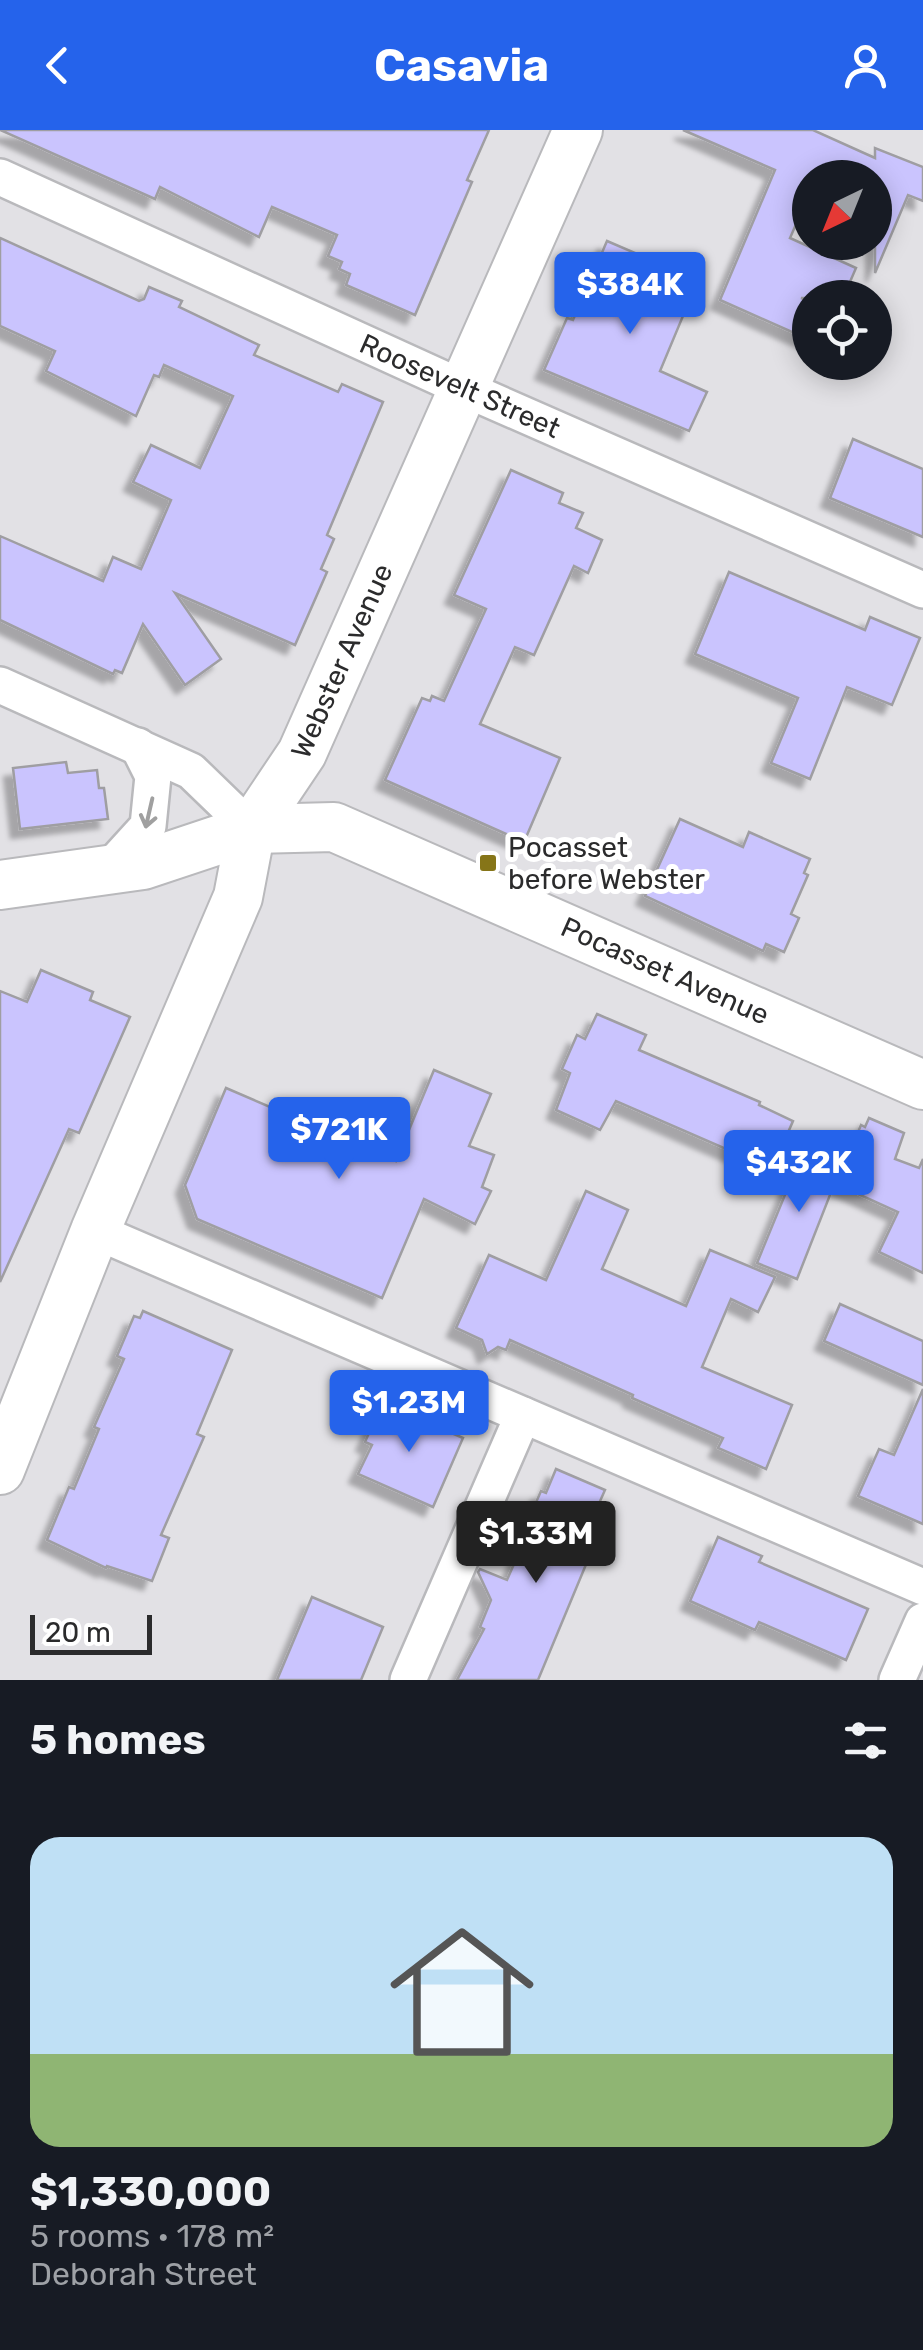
<!DOCTYPE html>
<html lang="en">
<head>
<meta charset="utf-8">
<style>
  :root { --surface:#171b24; --page:#242831; --text:#f1f3f6; --muted:#9ea1a6; --line:#363941; --accent:#2563eb }
  body { margin:0; font-family:Rubik,sans-serif; background:var(--page); color:var(--text); height:100vh; display:flex; flex-direction:column; font-size:38px; white-space:nowrap }
  * { box-sizing:border-box; margin:0 }
  p { font-size:32px; color:var(--muted) }
  .icon { flex:none; width:55px; height:55px; fill:none; stroke:currentColor; stroke-width:2; stroke-linecap:round; stroke-linejoin:round }
  .map { position:relative; height:1550px; overflow:hidden }
  .panel { display:flex; flex-direction:column; background:var(--surface); flex:1 }
  .panel>* { flex:none }
  .needle { width:65px; rotate:223deg }
  .buttons { position:absolute; left:792px; top:30px; display:grid; gap:20px }
  .buttons a { display:grid; place-items:center; width:100px; height:100px; border-radius:50%; background:var(--surface); box-shadow:0 5px 25px #0003; font-size:50px }
  .scale { position:absolute; left:30px; bottom:25px; width:122px; box-sizing:border-box; padding-left:10px; border:5px solid #2b2b2c; border-top:0; font-size:28px; line-height:35px; white-space:nowrap; color:#2b2b2c; -webkit-text-stroke:8px #fff; paint-order:stroke }
  .price { position:absolute; translate:-50% -85px; padding:0 22px; border-radius:10px; background:var(--accent); color:#fff; font-size:32px; line-height:65px; filter:drop-shadow(0 2px 5px #0008) }
  .price::after { content:''; position:absolute; left:50%; top:60px; width:30px; height:22px; margin-left:-15px; background:inherit; clip-path:polygon(0 0,100% 0,50% 100%) }
  .price.current { background:#222; color:#fff }
  ul { padding:0; list-style:none }
  li { display:grid; align-content:center; gap:20px; height:530px; padding:0 30px }
  li+li { border-top:2px solid var(--line) }
  li span { display:grid; place-items:center; height:310px; border-radius:30px; color:#555 }
  li>.icon { margin-inline-start:auto }
  span .icon { width:180px; height:180px; fill:#fffc; stroke-width:1 }
  li b { font-size:42px }
  h2 { display:flex; justify-content:space-between; align-items:center; height:120px; padding:0 30px; font-size:42px }
  header { display:flex; justify-content:space-between; align-items:center; height:130px; padding:0 30px; background:var(--accent); color:#fff; font-size:45px; font-weight:700 }
  .map>svg:first-child { display:block }
</style>
</head>
<body>
<header><svg class="icon" aria-label="back" viewBox="0 0 24 24"><path d="M15 5l-7 7 7 7"/></svg>Casavia<svg class="icon" aria-label="person" viewBox="0 0 24 24"><circle cx="12" cy="8" r="4"/><path d="M4 21q1-7 8-7t8 7"/></svg></header>
<div class="map">
<svg width="923" height="1550" viewBox="0 0 923 1550">
  <defs>
    <filter id="shadow"><feDropShadow dx="-9" dy="9" stdDeviation="2.5" flood-color="#0004"/></filter>
  </defs>
  <rect width="100%" height="100%" fill="#e2e1e5"/>
  <g fill="#cac4fe" stroke="#9f9ea2" stroke-width="2.5" filter="url(#shadow)">
    <path d="M0,0H489L467,50L472,52L415,185L346,155L350,144L339,139L342,132L328,126L337,105L272,77L259,107L160,57L155,69Z"/>
    <path d="M683,0H813L875,28V18L923,37V71L908,65L875,143V48H810V62L790,108L856,138L843,168H801L810,171V210L720,170L775,40Z"/>
    <path d="M0,108L139,171L144,169L149,157L182,171L179,177L259,215L254,225L338,262L342,254L383,272L327,405L334,409L321,439L327,442L295,515L175,463L221,529L185,555L143,494L122,543L115,540L113,544L0,490V406L103,451L113,427L141,439L171,370L133,352L151,315L200,338L233,266L164,235L159,247L154,245L136,286L46,241L55,221L0,196Z"/>
    <path d="M607,111L698,150L660,241L707,262L689,301L544,240L567,188L573,190Z"/>
    <path d="M853,309L923,339V407L830,368Z"/>
    <path d="M511,340L563,363L559,373L583,383L576,398L602,410L588,443L574,436L534,525L515,517L480,594L560,628L524,712L385,650L422,568L430,571L432,566L444,571L486,479L454,465Z"/>
    <path d="M729,442L865,500L870,487L920,508L892,575L847,557L810,649L771,633L798,568L695,524Z"/>
    <path d="M66,632L68,643L97,640L99,658H104L108,689L20,699L13,638Z"/>
    <path d="M680,689L743,717L749,702L810,729L804,743L808,745L791,784L799,788L784,822L766,814L763,821L645,766Z"/>
    <path d="M41,840L93,862L90,870L130,887L79,1003L69,999L0,1152V861L27,872Z"/>
    <path d="M597,884L646,905L639,920L760,972L759,975L793,991L772,1039L616,971L600,1000L556,980L570,943L562,939L577,905L585,909Z"/>
    <path d="M434,940L491,964L469,1016L494,1025L482,1057L491,1061L475,1094L424,1069L382,1168L197,1089L185,1055L226,958L396,1031Z"/>
    <path d="M869,988L904,1003L895,1029L919,1038L923,1029V1143L879,1122L898,1082L836,1054L861,995L865,997Z"/>
    <path d="M803,1021L841,1037L797,1149L757,1133Z"/>
    <path d="M586,1061L628,1080L602,1139L686,1176L710,1120L775,1147L758,1182L731,1169L702,1237L792,1275L766,1339L718,1318L723,1308L632,1268L633,1265L510,1210L506,1220L498,1217L487,1224L482,1210L456,1198L489,1125L546,1150Z"/>
    <path d="M840,1174L923,1211V1255L824,1211Z"/>
    <path d="M143,1181L232,1220L197,1304L204,1307L161,1405L169,1408L152,1451L107,1436L106,1438L47,1410L69,1357L74,1359L99,1299L94,1297L124,1229L117,1226L134,1186L140,1188Z"/>
    <path d="M923,1259V1394L858,1366L879,1319L894,1325Z"/>
    <path d="M381,1276L395,1283L397,1279L463,1308L433,1377L358,1344L372,1315L365,1312Z"/>
    <path d="M556,1339L605,1360L581,1414L592,1420L538,1550H457L484,1499L480,1497L491,1470L478,1442L480,1439L507,1450L532,1393L528,1391L541,1361L546,1363Z"/>
    <path d="M718,1407L762,1426L759,1432L868,1479L846,1530L759,1492L755,1500L690,1471Z"/>
    <path d="M312,1467L383,1497L361,1550H277Z"/>
  </g>
  <g fill="none" stroke-linecap="round" stroke-linejoin="round">
    <defs>
      <g id="street">
        <path d="M0,47L463,258L923,460"/>
        <path d="M0,555L191,641L251,699"/>
        <path d="M108,740L148,696L153,646L138,616"/>
        <path d="M95,1101L923,1457"/>
        <path d="M408,1550L523,1285"/>
        <path d="M897,1550L923,1491"/>
      </g>
      <g id="secondary">
        <path d="M0,755L143,735L251,699L334,697L923,955"/>
        <path d="M0,1340L95,1101L238,767L251,699L302,623L578,0"/>
      </g>
    </defs>
    <use href="#street" stroke="#b9b9bc" stroke-width="40"/>
    <use href="#secondary" stroke="#b9b9bc" stroke-width="52"/>
    <use href="#street" stroke="#fff" stroke-width="35"/>
    <use href="#secondary" stroke="#fff" stroke-width="48"/>
  </g>
  <defs><path id="oneway-shaft" d="M-6 0H5M1.5-3L5.5 0L1.5 3" fill="none" stroke-width="1.6" stroke-linecap="round" stroke-linejoin="round" transform="scale(2.5)"/></defs>
  <use stroke="#a0a0a0" href="#oneway-shaft" transform="translate(149 683) rotate(103)"/>
  <rect fill="#867518" stroke="#fff" stroke-width="4" x="478" y="723" width="20" height="20" rx="5"/>
  <g text-anchor="middle" dominant-baseline="central" stroke-width="10" stroke-linejoin="round" paint-order="stroke">
    <g font-size="28" fill="#2b2b2c" stroke="#fff">
      <text transform="translate(460 256) rotate(24)">Roosevelt Street</text>
      <text transform="translate(342 531) rotate(-66)">Webster Avenue</text>
      <text transform="translate(665 841) rotate(24)">Pocasset Avenue</text>
    </g>
    <g font-size="28" fill="#2b2b2c" stroke="#fff" text-anchor="start">
      <text x="508" y="717">Pocasset<tspan x="508" dy="32">before Webster</tspan></text>
    </g>
  </g>
</svg>
<div class="buttons">
<a><svg class="needle" viewBox="-14 -14 28 28"><path d="M0-13l5 13h-10z" fill="#e53935"/><path d="M0 13l5-13h-10z" fill="#9ea1a6"/></svg></a>
<a><svg class="icon" aria-label="locate" viewBox="0 0 24 24"><circle cx="12" cy="12" r="6"/><path d="M12 2v4M12 18v4M2 12h4M18 12h4"/></svg></a>
</div>
<div class="scale">20 m</div>
<b class="price" style="left:630px;top:207px">$384K</b>
<b class="price" style="left:339px;top:1052px">$721K</b>
<b class="price" style="left:799px;top:1085px">$432K</b>
<b class="price" style="left:409px;top:1325px">$1.23M</b>
<b class="price current" style="left:536px;top:1456px">$1.33M</b>
</div>
<section class="panel">
<h2>5 homes<svg class="icon" aria-label="filters" viewBox="0 0 24 24"><path d="M4 7h16M4 17h16"/><circle cx="9" cy="7" r="2"/><circle cx="15" cy="17" r="2"/></svg></h2>
<ul>
<li><span style="background:linear-gradient(#bfe0f5 70%,#8fb573 0)"><svg class="icon" aria-label="home" viewBox="0 0 24 24"><path d="M3 11l9-7 9 7M6 9v11h12V9"/></svg></span><div><b>$1,330,000</b><p>5 rooms · 178 m²</p><p>Deborah Street</p></div></li>
</ul>
</section>
</body>
</html>
